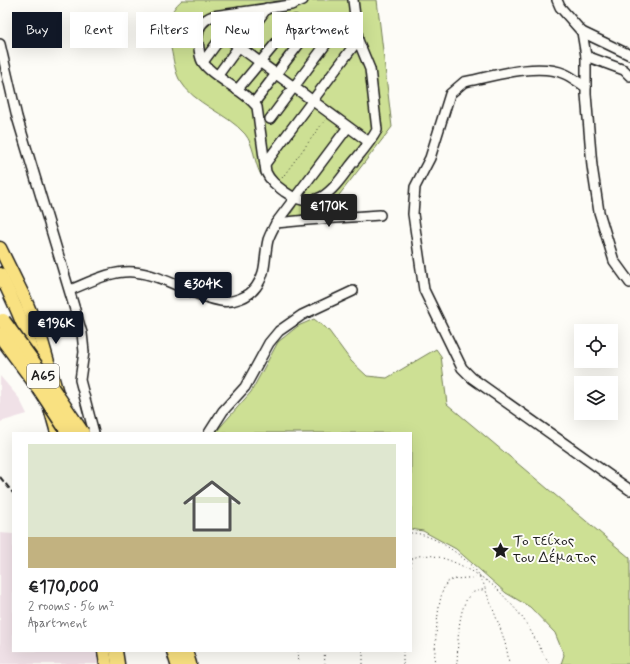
<!DOCTYPE html>
<html lang="en">
<head>
<meta charset="utf-8">
<style>
  :root { --surface:#fff; --page:#f2f2f2; --text:#202124; --muted:#757577; --line:#e0e0e0; --accent:#111827 }
  body { margin:0; font-family:Mynerve,sans-serif; background:var(--page); color:var(--text); height:100vh; display:flex; flex-direction:column; font-size:15px; white-space:nowrap }
  * { box-sizing:border-box; margin:0 }
  p { font-size:13px; color:var(--muted) }
  .icon { flex:none; width:22px; height:22px; fill:none; stroke:currentColor; stroke-width:2; stroke-linecap:round; stroke-linejoin:round }
  .map { position:relative; flex:1; overflow:hidden }
  .panel { position:absolute; left:12px; top:432px; width:400px; height:220px; display:flex; flex-direction:column; background:var(--surface); border-radius:0px; box-shadow:0 4px 16px #0002 }
  .panel>* { flex:none }
  .guide { position:absolute; left:12px; top:12px; width:400px; height:36px; display:flex; gap:8px }
  .controls { position:absolute; left:574px; top:324px; display:grid; gap:8px }
  .controls a { display:grid; place-items:center; width:44px; height:44px; border-radius:0px; background:var(--surface); box-shadow:0 4px 16px #0002; font-size:20px }
  .price { position:absolute; translate:-50% -34px; padding:0 9px; border-radius:4px; background:var(--accent); color:#fff; font-size:13px; line-height:26px; filter:drop-shadow(0 1px 2px #0008) }
  .price::after { content:''; position:absolute; left:50%; top:24px; width:12px; height:9px; margin-left:-6px; background:inherit; clip-path:polygon(0 0,100% 0,50% 100%) }
  .price.current { background:#222; color:#fff }
  ul { padding:0; list-style:none }
  li { display:grid; align-content:center; gap:8px; height:212px; padding:0 16px }
  li+li { border-top:1px solid var(--line) }
  li span { display:grid; place-items:center; height:124px; border-radius:0px; color:#555 }
  li>.icon { margin-inline-start:auto }
  span .icon { width:72px; height:72px; fill:#fffc; stroke-width:1 }
  li b { font-size:17px }
  .pill { padding:0 14px; border-radius:0px; background:var(--surface); box-shadow:0 4px 16px #0002; font-size:14px; line-height:36px }
  .pill.current { background:var(--accent); color:#fff }
  .map>svg:first-child { display:block }
</style>
</head>
<body>
<div class="map">
<svg width="630" height="664" viewBox="0 0 630 664">
  <rect width="100%" height="100%" fill="#fdfcf7"/>
  <filter id="ink" filterUnits="userSpaceOnUse"><feTurbulence type="fractalNoise" baseFrequency=".025" numOctaves="2"/><feDisplacementMap in="SourceGraphic" scale="8" xChannelSelector="R" yChannelSelector="G"/><feConvolveMatrix kernelMatrix="1 2 1 2 8 2 1 2 1" color-interpolation-filters="sRGB"/></filter>
  <g filter="url(#ink)">
    <g fill="#f0e1e7">
      <path d="M0,376L19,398L27,414L0,422Z"/>
      <path d="M0,533L13,534V651H97L100,664H0Z"/>
    </g>
    <g fill="#cde094" stroke="#747e58">
      <path d="M182,0H377L392,127L329,208L287,219L296,206C284,196 268,187 260,173C254,161 254,145 245,134C226,112 194,105 179,79C174,69 173,55 170,44C165,27 168,12 182,0Z"/>
      <path d="M314,319L329,331L351,361L367,376L387,378L436,349L441,356L447,404L630,558V664H561L564,655L555,633L530,607L506,593L456,549L423,531L411,529V433H215L251,392L278,342L298,326Z"/>
    </g>
    <g fill="none" stroke-linecap="round" stroke-linejoin="round">
      <defs>
        <g id="minor">
          <path d="M303,0L291,5L213,16C202,20 197,28 198,40C199,47 199,55 202,61C211,77 245,90 257,107L266,172C270,181 277,186 285,192C317,215 334,188 351,165C360,154 370,143 377,130L370,69L358,40L353,0"/>
          <path d="M557,0L560,7L582,32L586,56V94L592,166L599,212L614,261L630,283"/>
          <path d="M582,32L630,55"/>
          <path d="M223,35L369,142"/>
          <path d="M0,44L17,117L82,333L84,352L80,380L94,433"/>
          <path d="M586,56L624,70L630,76"/>
          <path d="M203,62L240,12"/>
          <path d="M218,75L267,8"/>
          <path d="M586,87C579,83 572,77 565,74C538,62 493,76 464,82L450,94L430,158L415,187L413,214L424,290L462,368L472,378L630,490"/>
          <path d="M237,90L295,20"/>
          <path d="M254,103L308,32"/>
          <path d="M270,119L326,44"/>
          <path d="M265,164L358,40"/>
          <path d="M276,223L307,220L380,215"/>
          <path d="M70,290C90,282 112,270 134,272C165,275 191,296 221,301C233,303 249,297 256,287C267,273 264,256 268,240C270,234 273,229 276,223L348,127"/>
          <path d="M209,433L223,411L245,387L269,343L279,331L302,315L353,291"/>
        </g>
        <g id="major">
          <path d="M0,248L25,299L41,338L57,393"/>
          <path d="M0,274C15,304 28,333 37,365"/>
          <path d="M50,408L57,433"/>
          <path d="M104,651L106,664"/>
          <path d="M116,651L118,664"/>
        </g>
        <g id="highway">
          <path d="M174,651L178,664"/>
          <path d="M185,651L189,664"/>
        </g>
      </defs>
      <use href="#minor" stroke="#1c1c1c" stroke-width="12"/>
      <use href="#major" stroke="#1c1c1c" stroke-width="15"/>
      <use href="#highway" stroke="#1c1c1c" stroke-width="17"/>
      <g stroke="#1c1c1c" stroke-width="1" stroke-dasharray="1 3" stroke-linecap="butt">
        <path d="M304,19L308,24"/>
        <path d="M315,30L324,36"/>
        <path d="M331,38L347,40"/>
        <path d="M282,178L325,120"/>
        <path d="M411,533C431,532 469,559 480,576C484,583 486,592 489,599C497,620 507,642 509,664"/>
        <path d="M411,567L412,559C432,545 481,574 497,589C504,596 511,604 518,612C531,628 538,647 550,664"/>
        <path d="M298,651L299,664"/>
        <path d="M324,651L325,664"/>
        <path d="M363,651V664"/>
        <path d="M403,651V664"/>
        <path d="M434,664C436,648 436,589 449,581C454,578 473,578 480,577"/>
        <path d="M457,664C458,646 457,605 472,593C475,591 481,591 484,589"/>
      </g>
      <use href="#minor" stroke="#fdfcf7" stroke-width="9"/>
      <use href="#major" stroke="#f9e181" stroke-width="12"/>
      <use href="#highway" stroke="#f9e181" stroke-width="14"/>
      <path stroke="#1c1c1c" stroke-width="2" stroke-dasharray="6 3" stroke-linecap="butt" d="M0,477L13,493"/>
      <defs>
        <g id="highway-bridge">
          <path d="M3,321L48,383L82,433"/>
          <path d="M0,335L40,389L69,433"/>
        </g>
      </defs>
      <use href="#highway-bridge" stroke="#1c1c1c" stroke-width="17" stroke-linecap="butt"/>
      <use href="#highway-bridge" stroke="#f9e181" stroke-width="14"/>
    </g>
  </g>
  <defs>
    <symbol id="sight-bare" viewBox="-9 -9 18 18"><path d="M0-6L1.8-2.2L6-1.7L2.9 1.2L3.7 5.4L0 3.3L-3.7 5.4L-2.9 1.2L-6-1.7L-1.8-2.2Z" fill="#1c1c1c" stroke="#fdfcf7" stroke-width="2.5" paint-order="stroke"/></symbol>
  </defs>
  <g fill-rule="evenodd">
    <use href="#sight-bare" x="488" y="538" width="25" height="25"/>
  </g>
  <g text-anchor="middle" dominant-baseline="central" stroke-width="4" stroke-linejoin="round" paint-order="stroke">
    <rect fill="#fdfcf7" stroke="#605f5e" stroke-width="1" x="27" y="364" width="32" height="24" rx="3"/>
    <g font-size="14" font-weight="bold" fill="#1c1c1c">
      <text x="43" y="376">Α65</text>
    </g>
    <g font-size="15" fill="#1c1c1c" stroke="#fdfcf7" text-anchor="start">
      <text x="513" y="541">Το τείχος<tspan x="513" dy="17">του Δέματος</tspan></text>
    </g>
  </g>
</svg>
<div class="controls">
<a><svg class="icon" aria-label="locate" viewBox="0 0 24 24"><circle cx="12" cy="12" r="6"/><path d="M12 2v4M12 18v4M2 12h4M18 12h4"/></svg></a>
<a><svg class="icon" aria-label="layers" viewBox="0 0 24 24"><path d="M12 4l9 5-9 5-9-5zM3 14l9 5 9-5"/></svg></a>
</div>
<b class="price current" style="left:329px;top:228px">€170K</b>
<b class="price" style="left:203px;top:306px">€304K</b>
<b class="price" style="left:56px;top:345px">€196K</b>
<div class="guide">
<a class="pill current">Buy</a>
<a class="pill">Rent</a>
<a class="pill">Filters</a>
<a class="pill">New</a>
<a class="pill">Apartment</a>
</div>
<section class="panel">
<ul>
<li><span style="background:linear-gradient(#dfe7d0 75%,#c2b280 0)"><svg class="icon" aria-label="home" viewBox="0 0 24 24"><path d="M3 11l9-7 9 7M6 9v11h12V9"/></svg></span><div><b>€170,000</b><p>2 rooms · 56 m²</p><p>Apartment</p></div></li>
</ul>
</section>
</div>
</body>
</html>
